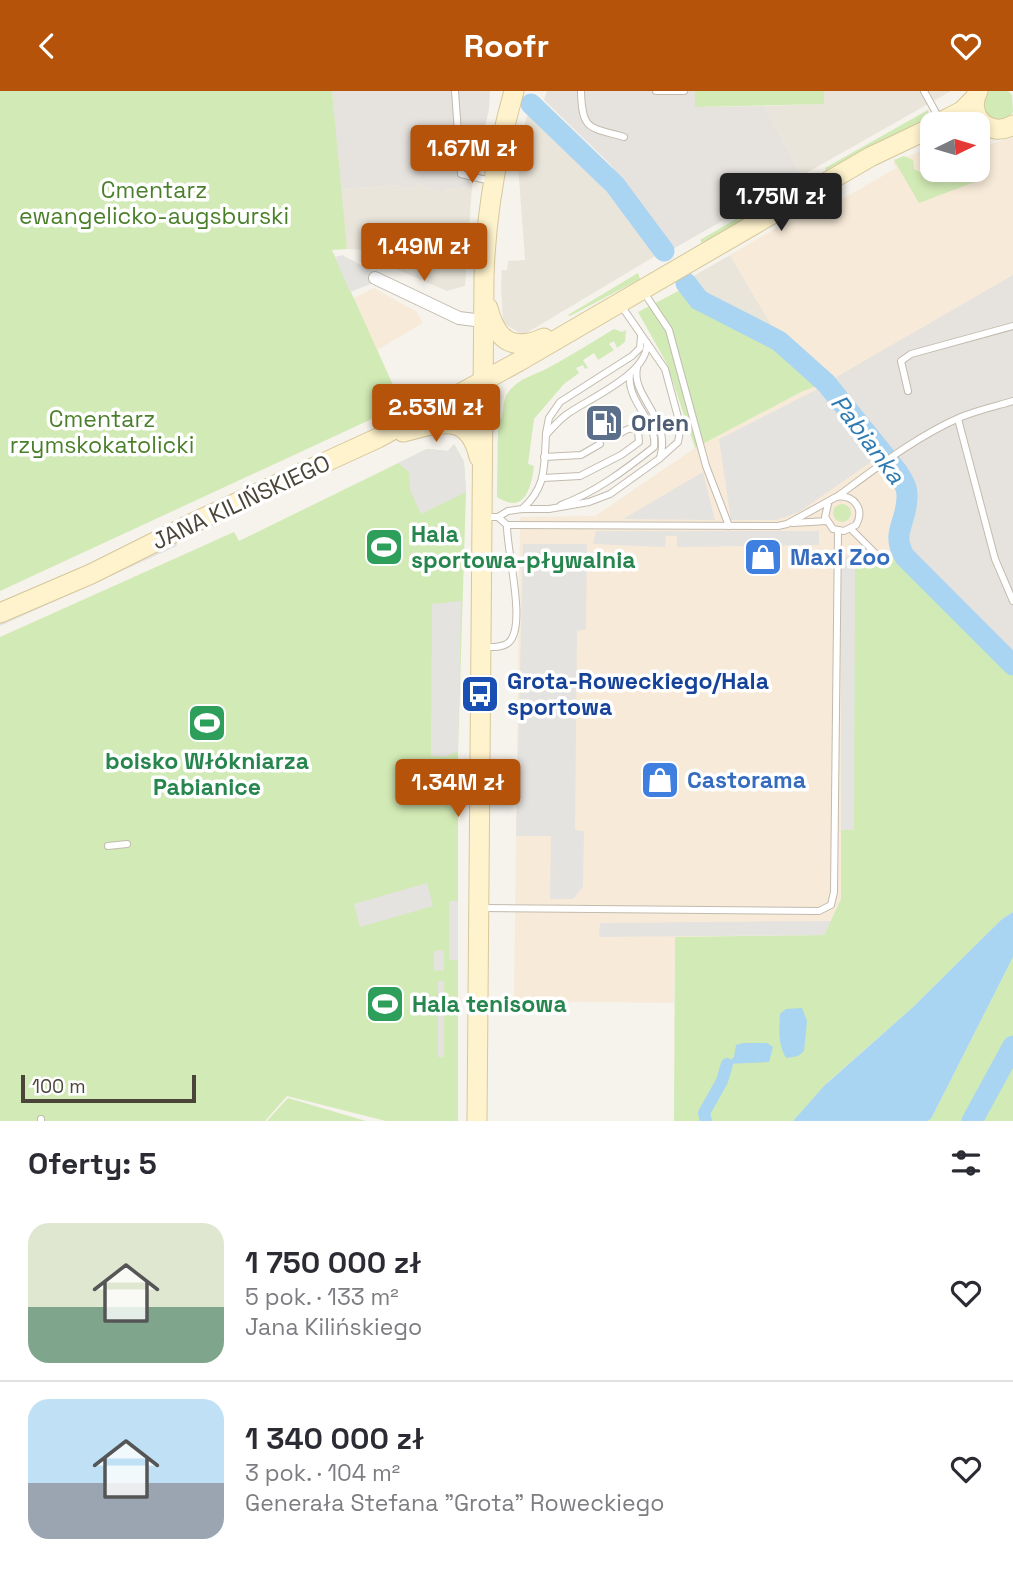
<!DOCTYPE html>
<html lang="pl">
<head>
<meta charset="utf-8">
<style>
  :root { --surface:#fff; --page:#f2f2f3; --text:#2b2b33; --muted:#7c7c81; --line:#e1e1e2; --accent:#b45309 }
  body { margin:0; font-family:"Space Grotesk",sans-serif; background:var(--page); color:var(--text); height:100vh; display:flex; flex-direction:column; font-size:26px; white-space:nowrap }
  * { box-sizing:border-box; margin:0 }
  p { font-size:23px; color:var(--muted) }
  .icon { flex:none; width:38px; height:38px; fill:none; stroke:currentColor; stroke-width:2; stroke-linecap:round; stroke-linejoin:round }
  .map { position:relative; height:1030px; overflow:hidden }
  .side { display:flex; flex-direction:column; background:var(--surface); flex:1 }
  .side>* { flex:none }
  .needle { width:46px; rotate:85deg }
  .fabs { position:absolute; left:920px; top:21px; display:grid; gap:14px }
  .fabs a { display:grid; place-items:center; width:70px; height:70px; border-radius:14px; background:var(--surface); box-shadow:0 4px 10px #0003; font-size:35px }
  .scale { position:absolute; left:21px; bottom:18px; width:175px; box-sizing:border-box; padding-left:7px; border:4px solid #4b4439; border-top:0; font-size:19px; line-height:24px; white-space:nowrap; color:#4b4439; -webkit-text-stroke:5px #fff; paint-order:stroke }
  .price { position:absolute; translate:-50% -60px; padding:0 16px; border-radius:7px; background:var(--accent); color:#fff; font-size:23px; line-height:46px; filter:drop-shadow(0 2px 4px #0008) }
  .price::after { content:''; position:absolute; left:50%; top:42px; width:21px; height:16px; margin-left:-10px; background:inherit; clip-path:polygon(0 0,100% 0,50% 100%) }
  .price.current { background:#222; color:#fff }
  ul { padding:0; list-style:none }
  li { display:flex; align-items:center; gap:21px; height:175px; padding:0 28px }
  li+li { border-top:2px solid var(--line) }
  li span { display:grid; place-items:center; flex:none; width:196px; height:140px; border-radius:21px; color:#555 }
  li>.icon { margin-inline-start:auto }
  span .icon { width:84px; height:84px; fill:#fffc; stroke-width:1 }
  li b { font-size:30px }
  h2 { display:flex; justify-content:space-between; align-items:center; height:84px; padding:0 28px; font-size:30px }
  header { display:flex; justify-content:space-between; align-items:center; height:91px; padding:0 28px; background:var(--accent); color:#fff; font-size:32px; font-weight:600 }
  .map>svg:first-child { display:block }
</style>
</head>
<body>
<header><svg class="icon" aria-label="back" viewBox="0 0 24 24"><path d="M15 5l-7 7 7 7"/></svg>Roofr<svg class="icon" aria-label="heart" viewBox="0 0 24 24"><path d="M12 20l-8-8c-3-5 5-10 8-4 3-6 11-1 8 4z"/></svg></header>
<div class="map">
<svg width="1013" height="1030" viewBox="0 0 1013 1030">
  <rect width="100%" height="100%" fill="#f6f3ec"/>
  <g fill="#eae5da">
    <path d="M824,0H951L801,85L764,15L824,13Z"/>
    <path d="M528,22L611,99L657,164L523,244L503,232L501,192L502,179H507L508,170L525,169L517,60Z"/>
    <path d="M417,92L444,102V98L472,96L465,195L447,200L396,178H389L364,159L347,158L340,98L398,94L415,98Z"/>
    <path d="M730,164L778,245L702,205L690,187Z"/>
  </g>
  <g fill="#f7ead8">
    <path d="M1013,46V184L830,290L778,245L730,164L834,103L839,110L896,77L893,71L933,55V79H978V57Z"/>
    <path d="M374,197L417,221L423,232L377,259L353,207Z"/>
    <path d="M826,292L897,380L905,394L908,406L904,425L905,466H841V808L824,844L675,846L674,912L514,910L520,426L595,425L695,357L803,300Z"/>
  </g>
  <g fill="#e6e2dd">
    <path d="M332,0H490L489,18L472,96L444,98V102L417,92L415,98L398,94L340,98Z"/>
    <path d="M547,0H695L696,16L764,15L801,85L671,159L610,73L544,9Z"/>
    <path d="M1013,184V574L905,466L898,454L897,445L908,406L905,394L897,380L826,292Z"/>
  </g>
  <g fill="#d2eab5">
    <path d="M0,0H332L347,158L332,159L402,314L0,500Z"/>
    <path d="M695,0H824V13L695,16Z"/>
    <path d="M987,0H1008L1012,4L1013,21C1006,31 1000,30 989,28L981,10Z"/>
    <path d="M928,19L930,29L826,79L825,77Z"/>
    <path d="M904,65L913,69L914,78C945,94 945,96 977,82L980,89L919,112L894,69Z"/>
    <path d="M790,97V101L778,113L702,152L700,149Z"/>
    <path d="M638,182L640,188L570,225L568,224Z"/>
    <path d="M688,195L699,209L779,250L826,292L803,300L695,357L667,273L638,221Z"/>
    <path d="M614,238L622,241L626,239L625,251L617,257L614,250L609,253L614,259L598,269L594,262L583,269L588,277L585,278L583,274L576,277L579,282L564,293L534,328L528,373L534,375C531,397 525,424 497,406L498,333C506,323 500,311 510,299C520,287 535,284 548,277C570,265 592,251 614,238Z"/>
    <path d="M454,353L464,371L466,401L458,660V1030H386L287,1005L265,1030H0V546L234,441L239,450L427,358L448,360Z"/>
    <circle cx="842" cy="422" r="9"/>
    <path d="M906,465L1013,573V821L1002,828L912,917L829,990L793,1030H674L675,846L824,844L841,808V466Z"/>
    <path d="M1013,866V1030H927L931,1028Z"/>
    <path d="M288,1007L366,1030H267Z"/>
  </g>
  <g fill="#e5e3e0">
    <path d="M342,164L377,182L373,192L350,201L335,166Z"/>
    <path d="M822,296L874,369L799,421L777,429H731L719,348Z"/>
    <path d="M454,353L464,371L466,401L421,423L410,399L409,381L398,372L427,358L448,360Z"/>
    <path d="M703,381L715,429L623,428Z"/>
    <path d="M596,440H819V454L677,456V445H666L665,456L593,453Z"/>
    <path d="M176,449L177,455L0,535V530Z"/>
    <path d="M523,453H587L586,538L577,540L575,739L584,740L583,796L573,808H550L551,745H516Z"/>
    <path d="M855,465L854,739H841V466Z"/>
    <path d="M461,510L458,660L445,666L431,665L432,513Z"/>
    <path d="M427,792L433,815L360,836L354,813Z"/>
    <rect x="449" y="810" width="9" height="59"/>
    <path d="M831,830L824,844L599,846L600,832Z"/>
    <path d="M444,859V880L434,879V860Z"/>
    <rect x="438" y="890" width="6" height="76"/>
  </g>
  <g fill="#a9d4f2">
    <path d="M1013,821V866L931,1028L927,1030H793L825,994L912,917L1002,828Z"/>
    <path d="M802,917L807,930L804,960L798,965L786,967C778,953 779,939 780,923L786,918Z"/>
    <path d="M743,952H767L773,956L769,971L727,973L734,966L736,954Z"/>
  </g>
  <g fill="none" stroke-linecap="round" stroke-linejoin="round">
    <path stroke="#a9d4f2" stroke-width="12" d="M706,1030L704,1022L722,990L727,973"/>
    <g stroke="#a9d4f2" stroke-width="21">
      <path d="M531,13L615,94L664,160"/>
      <path d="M686,192L699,209L779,250L826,292L897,380C902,388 908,396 907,406C907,432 890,442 905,466L1013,574"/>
      <path d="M972,1030L1013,955"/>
    </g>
    <defs>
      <g id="lane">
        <path d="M455,0L461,83L491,90"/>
        <path d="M581,0C582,40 589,36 624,46"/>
        <path d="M656,0H684"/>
        <path d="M924,0L940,29"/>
        <path d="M643,200L669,239L706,375L729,435"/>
        <path d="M637,277C631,306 672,327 660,367"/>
        <path d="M908,300L901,270L911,263L1013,235"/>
        <path d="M958,328L995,468L1013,510"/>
        <path d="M546,342L549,327L560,311L632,265L640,257L641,246"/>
        <path d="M544,366L581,364L600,353"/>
        <path d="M543,387L580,385L621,364L639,351L638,340C631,335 626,339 619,343"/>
        <path d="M838,405C876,377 917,345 961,326C978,319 996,315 1013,310"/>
        <path d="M561,414C596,401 625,379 654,356C658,330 626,311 630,283"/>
        <path d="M522,418C547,396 544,375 546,344C552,337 558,330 566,324C587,308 648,284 647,252"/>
        <path d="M484,426H498L508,420L522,418H549L589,411L610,403L659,368L678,351L680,340L678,326L665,278L620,213"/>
        <path d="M793,432L827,430"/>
        <path d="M507,434L778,435L787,433L836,406C854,403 865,418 856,434L844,440L833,438L825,426L828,413"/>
        <path d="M851,438L877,464"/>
        <path d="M482,556C490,556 502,557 508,552C528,537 506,458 507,434L498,426"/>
        <path d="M108,755L127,753"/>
        <path d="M482,817L819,820L831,814L834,801L838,440"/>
        <path d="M41,1028V1030"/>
      </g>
      <path id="street" d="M375,187L459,227L483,230"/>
      <g id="secondary">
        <path d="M978,0C965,24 989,48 1013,34"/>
        <path d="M937,33L962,20L974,8"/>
        <path d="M488,217C496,249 512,261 544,247"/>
        <path d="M403,341C438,333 468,319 479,366"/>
        <path d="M0,522L91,483L199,429L378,347L518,271L870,66L933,36"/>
        <path d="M477,1030L484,185C486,121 497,61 514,0"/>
      </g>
    </defs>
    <use href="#lane" stroke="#c2bbae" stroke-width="8"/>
    <use href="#street" stroke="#c2bbae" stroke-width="14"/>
    <use href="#secondary" stroke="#d6c79b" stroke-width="21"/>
    <use href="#lane" stroke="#fff" stroke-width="6"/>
    <use href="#street" stroke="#fff" stroke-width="12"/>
    <use href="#secondary" stroke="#fff3cd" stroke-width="19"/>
  </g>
  <defs>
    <symbol id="fuel-square" viewBox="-11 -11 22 22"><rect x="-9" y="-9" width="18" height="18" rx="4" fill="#5c6f8a" stroke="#fff"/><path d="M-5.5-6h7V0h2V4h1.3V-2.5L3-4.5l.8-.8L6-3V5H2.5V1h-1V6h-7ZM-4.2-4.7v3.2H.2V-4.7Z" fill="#fff"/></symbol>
    <symbol id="stadium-square" viewBox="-11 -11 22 22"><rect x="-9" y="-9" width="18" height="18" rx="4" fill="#2e9e5b" stroke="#fff"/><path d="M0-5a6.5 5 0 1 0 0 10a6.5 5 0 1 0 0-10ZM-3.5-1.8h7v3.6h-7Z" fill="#fff"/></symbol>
    <symbol id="shop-square" viewBox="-11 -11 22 22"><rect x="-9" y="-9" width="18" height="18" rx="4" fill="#3f7fe0" stroke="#fff"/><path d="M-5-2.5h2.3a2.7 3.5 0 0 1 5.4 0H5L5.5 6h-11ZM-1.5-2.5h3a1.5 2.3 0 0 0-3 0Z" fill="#fff"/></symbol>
    <symbol id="bus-square" viewBox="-11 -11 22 22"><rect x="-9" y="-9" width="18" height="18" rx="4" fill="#1a4fb4" stroke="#fff"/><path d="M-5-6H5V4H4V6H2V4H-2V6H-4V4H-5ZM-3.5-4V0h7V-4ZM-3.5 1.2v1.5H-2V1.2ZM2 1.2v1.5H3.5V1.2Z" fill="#fff"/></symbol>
  </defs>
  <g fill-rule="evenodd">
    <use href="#fuel-square" x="582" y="310" width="44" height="44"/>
    <use href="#stadium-square" x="362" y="434" width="44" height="44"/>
    <use href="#shop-square" x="741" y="444" width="44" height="44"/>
    <use href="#bus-square" x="458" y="581" width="44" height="44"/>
    <use href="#stadium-square" x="185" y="610" width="44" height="44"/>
    <use href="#shop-square" x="638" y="667" width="44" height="44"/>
    <use href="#stadium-square" x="363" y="891" width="44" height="44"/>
  </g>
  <g text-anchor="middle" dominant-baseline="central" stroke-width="7" stroke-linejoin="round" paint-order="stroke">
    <g font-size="23" fill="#4a7f2a" stroke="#fff">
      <text x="154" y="99">Cmentarz<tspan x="154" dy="26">ewangelicko-augsburski</tspan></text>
      <text x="102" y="328">Cmentarz<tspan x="102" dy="26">rzymskokatolicki</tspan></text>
    </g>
    <g font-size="23" font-weight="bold" fill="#4e5e75" stroke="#fff" text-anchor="start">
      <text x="631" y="332">Orlen</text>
    </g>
    <g font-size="23" fill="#4b4439" stroke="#fff">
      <text transform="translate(241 411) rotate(-25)">JANA KILIŃSKIEGO</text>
    </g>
    <g font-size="23" font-weight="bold" fill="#27864d" stroke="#fff" text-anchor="start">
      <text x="411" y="443">Hala<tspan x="411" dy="26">sportowa-pływalnia</tspan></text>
      <text x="207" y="670" text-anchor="middle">boisko Włókniarza<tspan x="207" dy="26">Pabianice</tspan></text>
      <text x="412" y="913">Hala tenisowa</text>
    </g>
    <g font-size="23" font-weight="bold" fill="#366cbe" stroke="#fff" text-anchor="start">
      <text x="790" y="466">Maxi Zoo</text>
      <text x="687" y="689">Castorama</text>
    </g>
    <g font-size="23" font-weight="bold" fill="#164399" stroke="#fff" text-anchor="start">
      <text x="507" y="590">Grota-Roweckiego/Hala<tspan x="507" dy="26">sportowa</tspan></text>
    </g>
    <g font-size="24" font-style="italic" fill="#2e7ab2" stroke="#fff">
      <text transform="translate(868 348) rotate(53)">Pabianka</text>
    </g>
  </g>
</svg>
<div class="fabs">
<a><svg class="needle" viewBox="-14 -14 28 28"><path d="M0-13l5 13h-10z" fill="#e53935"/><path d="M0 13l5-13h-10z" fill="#7c7c81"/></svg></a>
</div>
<div class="scale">100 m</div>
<b class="price" style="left:472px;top:94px">1.67M zł</b>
<b class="price current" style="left:781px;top:142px">1.75M zł</b>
<b class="price" style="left:424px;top:192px">1.49M zł</b>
<b class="price" style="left:436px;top:353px">2.53M zł</b>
<b class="price" style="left:458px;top:728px">1.34M zł</b>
</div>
<section class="side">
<h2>Oferty: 5<svg class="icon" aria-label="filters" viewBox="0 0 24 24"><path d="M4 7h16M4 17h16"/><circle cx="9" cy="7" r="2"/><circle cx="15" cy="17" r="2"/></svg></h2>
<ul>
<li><span style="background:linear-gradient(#dfe7d0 60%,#7fa58c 0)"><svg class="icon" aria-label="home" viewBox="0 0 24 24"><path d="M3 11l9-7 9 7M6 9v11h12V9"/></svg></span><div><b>1 750 000 zł</b><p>5 pok. · 133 m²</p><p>Jana Kilińskiego</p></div><svg class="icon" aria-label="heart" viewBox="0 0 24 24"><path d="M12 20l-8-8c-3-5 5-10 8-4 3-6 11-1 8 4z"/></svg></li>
<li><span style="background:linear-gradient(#bfe0f5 60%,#9aa5b1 0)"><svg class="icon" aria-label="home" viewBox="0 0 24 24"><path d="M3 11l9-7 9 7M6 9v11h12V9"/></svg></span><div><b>1 340 000 zł</b><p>3 pok. · 104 m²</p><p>Generała Stefana &quot;Grota&quot; Roweckiego</p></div><svg class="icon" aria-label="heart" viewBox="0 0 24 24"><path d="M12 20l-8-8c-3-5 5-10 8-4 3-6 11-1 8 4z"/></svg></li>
</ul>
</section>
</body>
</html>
